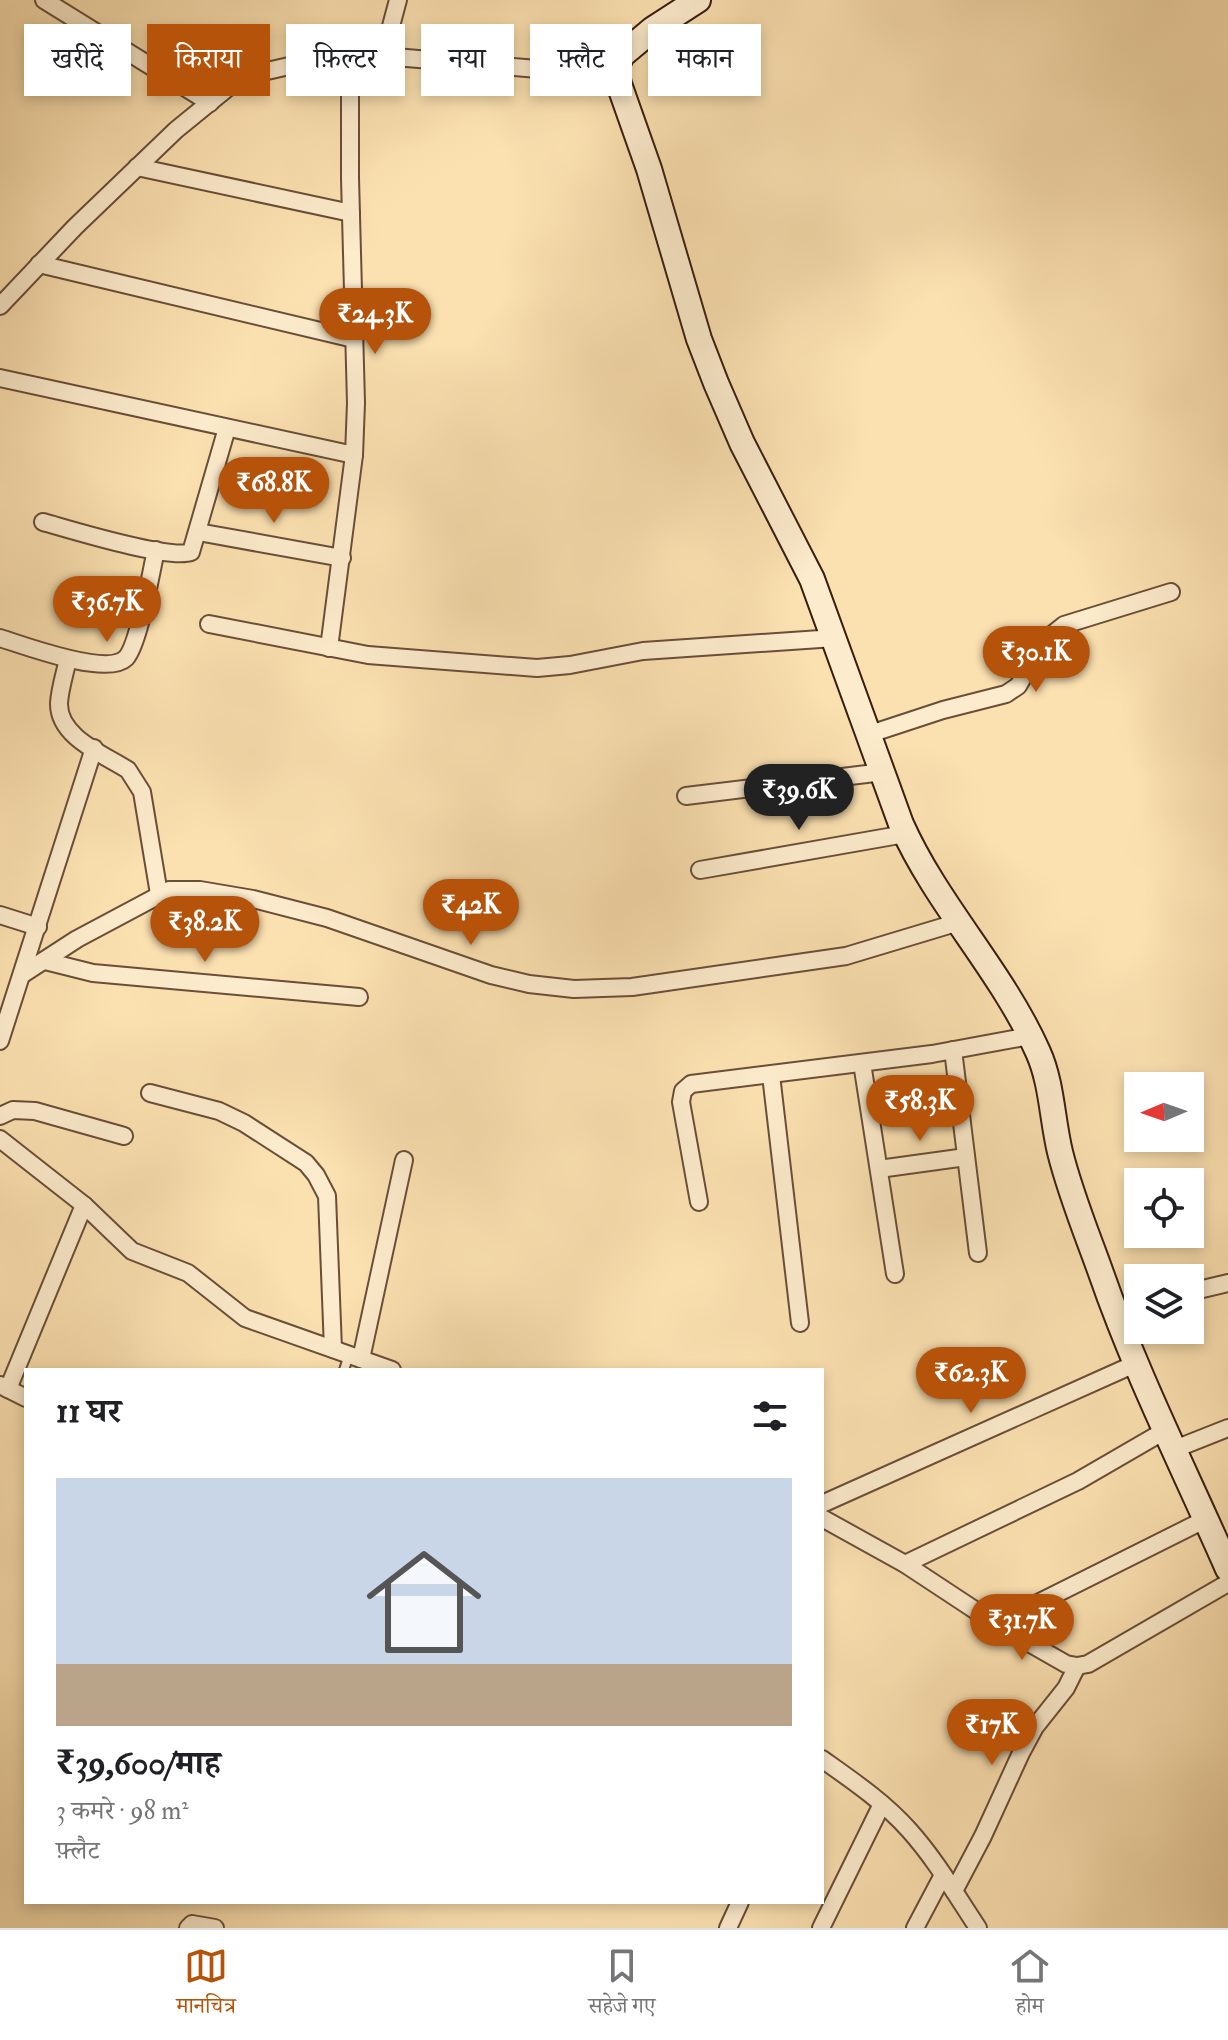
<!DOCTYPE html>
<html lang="hi">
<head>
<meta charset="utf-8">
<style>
  :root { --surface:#fff; --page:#f2f2f2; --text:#202124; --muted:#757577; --line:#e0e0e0; --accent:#b45309 }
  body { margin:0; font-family:"IM FELL Double Pica","Noto Serif Devanagari",serif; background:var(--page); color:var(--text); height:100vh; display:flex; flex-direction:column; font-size:30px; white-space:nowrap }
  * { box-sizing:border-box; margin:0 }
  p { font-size:26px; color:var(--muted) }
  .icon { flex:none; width:44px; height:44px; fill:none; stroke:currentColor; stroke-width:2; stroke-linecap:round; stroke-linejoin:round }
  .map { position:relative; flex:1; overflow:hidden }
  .sheet { position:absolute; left:24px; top:1368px; width:800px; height:536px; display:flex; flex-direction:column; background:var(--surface); border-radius:0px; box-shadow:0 4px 12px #0003 }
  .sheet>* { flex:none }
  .guide { position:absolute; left:24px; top:24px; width:800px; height:72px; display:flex; gap:16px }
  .needle { width:52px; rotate:268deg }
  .buttons { position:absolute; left:1124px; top:1072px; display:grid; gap:16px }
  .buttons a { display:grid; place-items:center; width:80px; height:80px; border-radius:0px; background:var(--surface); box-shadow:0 4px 12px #0003; font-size:40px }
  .price { position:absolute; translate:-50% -68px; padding:0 18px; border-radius:28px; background:var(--accent); color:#fff; font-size:26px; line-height:52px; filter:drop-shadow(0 2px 4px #0008) }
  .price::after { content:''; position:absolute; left:50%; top:48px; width:24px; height:18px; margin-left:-12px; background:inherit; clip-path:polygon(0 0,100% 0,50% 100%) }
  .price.active { background:#222; color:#fff }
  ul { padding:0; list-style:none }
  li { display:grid; align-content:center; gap:16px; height:424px; padding:0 32px }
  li+li { border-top:2px solid var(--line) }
  li span { display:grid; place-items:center; height:248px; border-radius:0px; color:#555 }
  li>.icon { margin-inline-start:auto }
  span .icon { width:144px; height:144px; fill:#fffc; stroke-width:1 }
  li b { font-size:34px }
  h2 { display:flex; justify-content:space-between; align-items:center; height:96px; padding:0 32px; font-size:34px }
  .chip { padding:0 28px; border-radius:0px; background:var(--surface); box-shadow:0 4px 12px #0003; font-size:28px; line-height:72px }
  .chip.active { background:var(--accent); color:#fff }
  .menu { display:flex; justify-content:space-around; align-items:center; height:112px; border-top:2px solid var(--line); background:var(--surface); font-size:22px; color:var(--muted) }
  .menu a { display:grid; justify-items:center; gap:4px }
  .menu .active { color:var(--accent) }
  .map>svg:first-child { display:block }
</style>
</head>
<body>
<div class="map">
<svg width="1228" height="1928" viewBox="0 0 1228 1928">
  <rect width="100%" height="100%" fill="#fbe0b0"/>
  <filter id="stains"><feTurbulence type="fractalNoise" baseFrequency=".0025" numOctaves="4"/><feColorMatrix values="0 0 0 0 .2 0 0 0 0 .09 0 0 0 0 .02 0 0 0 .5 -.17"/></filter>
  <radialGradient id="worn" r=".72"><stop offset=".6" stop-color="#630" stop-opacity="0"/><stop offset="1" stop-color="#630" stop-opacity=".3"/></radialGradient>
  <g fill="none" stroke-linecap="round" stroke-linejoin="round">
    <defs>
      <path id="lane" d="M344,1370L349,1355"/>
      <g id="street">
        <path d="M44,0L210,103"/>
        <path d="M383,56L398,0"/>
        <path d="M137,167L351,213"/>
        <path d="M39,264L354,339"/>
        <path d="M0,306L75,227L176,130L230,86L254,74L289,66L383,56L549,70L616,68"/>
        <path d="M0,378L354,455"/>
        <path d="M43,522C72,530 168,560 191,552L227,428"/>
        <path d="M198,532L342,558"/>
        <path d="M209,624L368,655L537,668L570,665L643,651L835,638"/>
        <path d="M0,638C23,645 107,677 126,658C139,644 151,572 156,550"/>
        <path d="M329,648L354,455L356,403L350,178V59"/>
        <path d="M68,659C65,673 60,688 59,703C58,737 103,754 128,770L142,792L159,894"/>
        <path d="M870,734L943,710L1006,694L1018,686L1044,641L1064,625L1171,592"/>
        <path d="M686,796L883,772"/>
        <path d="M700,870L905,834"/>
        <path d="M0,915L38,927"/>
        <path d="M45,961L93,973L359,997"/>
        <path d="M23,974L77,939L169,890H200L253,899L327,918L491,975L529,984L574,989L632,987L846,956L959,922"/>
        <path d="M0,1041L94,748"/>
        <path d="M953,1050L978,1253"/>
        <path d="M862,1063L895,1274"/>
        <path d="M771,1075L800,1323"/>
        <path d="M150,1093L219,1111L244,1123L306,1163L316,1175L327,1196L333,1349"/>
        <path d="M0,1116L13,1110L35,1111L124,1136"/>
        <path d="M0,1139L84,1205L132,1251L188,1273L245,1318L392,1370"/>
        <path d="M879,1169L966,1157"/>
        <path d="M699,1202L681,1102L683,1091L691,1084L932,1054L1030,1036"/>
        <path d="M1190,1292L1228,1283"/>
        <path d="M1116,1312L1138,1306"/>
        <path d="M361,1359L404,1160"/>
        <path d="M0,1385L26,1398"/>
        <path d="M8,1389L84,1205"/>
        <path d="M1175,1449L1228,1428"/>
        <path d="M822,1504L1137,1363"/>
        <path d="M822,1518L905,1564L996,1624L1066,1664L1077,1666L1088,1664L1228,1583"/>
        <path d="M905,1564L1078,1481L1166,1430"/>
        <path d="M996,1624L1206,1519"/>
        <path d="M822,1759C853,1781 884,1802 909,1830C936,1860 956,1895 978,1928"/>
        <path d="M954,1891L983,1836L1021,1753L1035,1727L1066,1688L1077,1666"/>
        <path d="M188,1928L192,1924L215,1928"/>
        <path d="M728,1928L740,1902"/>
        <path d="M821,1928L882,1804"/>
        <path d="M915,1928L943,1875"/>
      </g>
      <path id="secondary" d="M698,0L653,29L622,55L616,68L619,84L649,169L699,339L716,383L742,443L812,579L901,824C937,905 1002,971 1038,1052C1052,1083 1052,1119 1060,1152C1070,1193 1087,1234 1101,1273C1136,1374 1185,1471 1228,1569"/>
    </defs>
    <use href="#lane" stroke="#6a4e38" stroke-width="12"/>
    <use href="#street" stroke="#6a4e38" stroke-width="20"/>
    <use href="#secondary" stroke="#391e10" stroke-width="28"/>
    <use href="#lane" stroke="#fcebcc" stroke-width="8"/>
    <use href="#street" stroke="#fcebcc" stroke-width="16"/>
    <use href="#secondary" stroke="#fcebcc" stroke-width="24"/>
  </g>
  <rect width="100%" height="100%" filter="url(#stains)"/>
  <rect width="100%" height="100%" fill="url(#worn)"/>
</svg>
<div class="buttons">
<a><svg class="needle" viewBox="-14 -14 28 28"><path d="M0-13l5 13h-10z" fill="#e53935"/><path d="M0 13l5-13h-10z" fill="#757577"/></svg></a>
<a><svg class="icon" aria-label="locate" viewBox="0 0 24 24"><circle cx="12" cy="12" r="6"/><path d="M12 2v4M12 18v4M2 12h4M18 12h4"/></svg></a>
<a><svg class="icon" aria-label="layers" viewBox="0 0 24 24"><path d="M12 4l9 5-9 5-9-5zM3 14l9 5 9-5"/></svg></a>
</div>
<b class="price" style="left:375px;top:356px">₹24.3K</b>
<b class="price" style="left:274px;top:525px">₹68.8K</b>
<b class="price" style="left:107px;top:644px">₹36.7K</b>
<b class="price" style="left:1036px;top:694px">₹30.1K</b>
<b class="price active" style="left:799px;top:832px">₹39.6K</b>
<b class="price" style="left:471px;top:947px">₹42K</b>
<b class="price" style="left:205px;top:964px">₹38.2K</b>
<b class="price" style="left:920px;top:1143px">₹58.3K</b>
<b class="price" style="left:971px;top:1415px">₹62.3K</b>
<b class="price" style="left:1022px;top:1662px">₹31.7K</b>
<b class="price" style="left:992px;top:1767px">₹17K</b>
<div class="guide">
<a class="chip">खरीदें</a>
<a class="chip active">किराया</a>
<a class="chip">फ़िल्टर</a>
<a class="chip">नया</a>
<a class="chip">फ़्लैट</a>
<a class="chip">मकान</a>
</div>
<section class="sheet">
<h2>11 घर<svg class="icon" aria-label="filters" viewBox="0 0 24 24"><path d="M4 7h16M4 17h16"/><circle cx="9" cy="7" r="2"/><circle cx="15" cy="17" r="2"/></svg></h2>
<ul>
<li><span style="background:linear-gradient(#c9d6e8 75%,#b9a48a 0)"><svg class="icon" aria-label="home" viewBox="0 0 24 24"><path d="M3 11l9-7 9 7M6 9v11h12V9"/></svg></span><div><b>₹39,600/माह</b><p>3 कमरे · 98 m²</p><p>फ़्लैट</p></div></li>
</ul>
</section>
</div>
<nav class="menu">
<a class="active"><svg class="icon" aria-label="map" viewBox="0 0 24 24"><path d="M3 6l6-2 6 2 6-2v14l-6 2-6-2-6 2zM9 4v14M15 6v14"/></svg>मानचित्र</a>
<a><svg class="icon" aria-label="saved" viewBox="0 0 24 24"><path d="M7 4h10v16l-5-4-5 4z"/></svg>सहेजे गए</a>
<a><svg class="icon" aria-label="home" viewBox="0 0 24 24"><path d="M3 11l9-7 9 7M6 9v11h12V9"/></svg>होम</a>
</nav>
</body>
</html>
